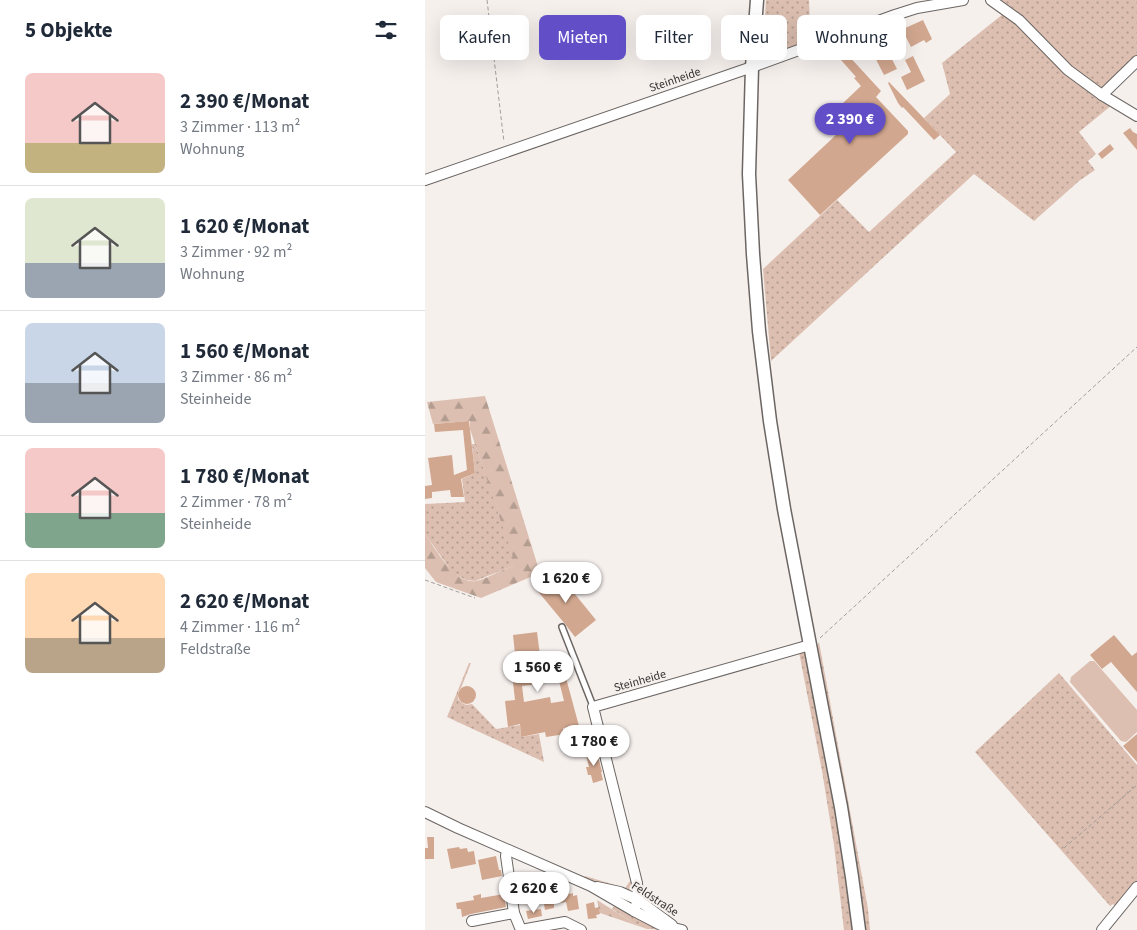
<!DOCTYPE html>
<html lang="de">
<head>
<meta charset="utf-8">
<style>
  :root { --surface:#fff; --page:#f2f2f3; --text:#1f2937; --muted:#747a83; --line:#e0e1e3; --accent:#624fc8 }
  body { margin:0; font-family:"Source Sans 3",sans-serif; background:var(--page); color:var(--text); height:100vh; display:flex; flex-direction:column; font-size:19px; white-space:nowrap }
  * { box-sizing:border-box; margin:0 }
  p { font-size:16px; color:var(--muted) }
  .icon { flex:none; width:28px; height:28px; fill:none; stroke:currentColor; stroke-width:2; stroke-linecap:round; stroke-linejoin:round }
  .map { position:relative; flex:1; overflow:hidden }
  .details { display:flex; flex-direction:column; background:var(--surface); width:425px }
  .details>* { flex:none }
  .guide { position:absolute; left:15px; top:15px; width:475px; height:45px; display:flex; gap:10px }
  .price { position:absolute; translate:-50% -42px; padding:0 11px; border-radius:18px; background:#fff; color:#222; font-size:16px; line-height:32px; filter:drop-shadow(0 1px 2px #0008) }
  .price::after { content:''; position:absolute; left:50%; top:30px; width:15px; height:11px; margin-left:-8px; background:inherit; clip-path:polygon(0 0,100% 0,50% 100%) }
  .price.active { background:var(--accent); color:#fff }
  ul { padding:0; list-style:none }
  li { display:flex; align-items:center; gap:15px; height:125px; padding:0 25px }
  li+li { border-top:1px solid var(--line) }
  li span { display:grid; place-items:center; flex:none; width:140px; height:100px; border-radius:8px; color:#555 }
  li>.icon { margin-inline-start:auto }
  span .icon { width:60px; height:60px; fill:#fffc; stroke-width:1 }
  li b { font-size:21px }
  h2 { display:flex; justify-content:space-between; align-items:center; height:60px; padding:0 25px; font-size:21px }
  .chip { padding:0 18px; border-radius:8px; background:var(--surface); box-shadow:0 5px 20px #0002; font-size:18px; line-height:45px }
  .chip.active { background:var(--accent); color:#fff }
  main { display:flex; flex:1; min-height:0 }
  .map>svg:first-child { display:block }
</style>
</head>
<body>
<main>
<section class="details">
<h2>5 Objekte<svg class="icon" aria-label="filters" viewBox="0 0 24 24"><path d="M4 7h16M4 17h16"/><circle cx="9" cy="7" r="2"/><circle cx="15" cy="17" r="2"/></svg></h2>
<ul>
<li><span style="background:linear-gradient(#f6c9c9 70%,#c2b280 0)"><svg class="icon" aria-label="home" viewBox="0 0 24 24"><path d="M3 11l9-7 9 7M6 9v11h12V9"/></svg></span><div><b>2 390 €/Monat</b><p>3 Zimmer · 113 m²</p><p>Wohnung</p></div></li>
<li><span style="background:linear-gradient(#dfe7d0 65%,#9aa5b1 0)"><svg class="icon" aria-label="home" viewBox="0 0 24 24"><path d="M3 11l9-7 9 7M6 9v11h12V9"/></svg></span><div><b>1 620 €/Monat</b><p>3 Zimmer · 92 m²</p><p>Wohnung</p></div></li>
<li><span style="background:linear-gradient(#c9d6e8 60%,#9aa5b1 0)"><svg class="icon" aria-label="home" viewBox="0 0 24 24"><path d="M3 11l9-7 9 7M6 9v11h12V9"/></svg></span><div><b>1 560 €/Monat</b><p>3 Zimmer · 86 m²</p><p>Steinheide</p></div></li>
<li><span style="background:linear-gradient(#f6c9c9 65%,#7fa58c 0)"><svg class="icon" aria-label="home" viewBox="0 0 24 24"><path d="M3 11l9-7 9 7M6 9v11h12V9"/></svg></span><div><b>1 780 €/Monat</b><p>2 Zimmer · 78 m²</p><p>Steinheide</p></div></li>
<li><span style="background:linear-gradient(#ffd9b3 65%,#b9a48a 0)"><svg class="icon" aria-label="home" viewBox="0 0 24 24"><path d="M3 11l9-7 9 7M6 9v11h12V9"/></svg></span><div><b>2 620 €/Monat</b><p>4 Zimmer · 116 m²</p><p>Feldstraße</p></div></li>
</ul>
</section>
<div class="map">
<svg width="712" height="930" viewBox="0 0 712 930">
  <defs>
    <pattern id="grass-dots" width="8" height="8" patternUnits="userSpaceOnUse" patternTransform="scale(1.25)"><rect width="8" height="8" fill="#dcbfb0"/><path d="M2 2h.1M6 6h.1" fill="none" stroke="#b39c90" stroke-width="1.8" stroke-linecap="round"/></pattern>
    <pattern id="forest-firs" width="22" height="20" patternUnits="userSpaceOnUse" patternTransform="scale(1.25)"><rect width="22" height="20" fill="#dcbfb0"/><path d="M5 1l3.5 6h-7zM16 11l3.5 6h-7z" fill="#b39c90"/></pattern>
  </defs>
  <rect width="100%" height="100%" fill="#f6f0ed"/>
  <g fill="url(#grass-dots)">
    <path d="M341,0H384L385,26L389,40L344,57L340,56L338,53Z"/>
    <path d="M572,0H712V59L677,88L648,67L597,17Z"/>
    <path d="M578,14L687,105L654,132L671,154L663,161L670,170L654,181L609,221L549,174L346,361L338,269L412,200L444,232L531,152L499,118L525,94L517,63Z"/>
    <path d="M47,444H50L91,563L88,566L50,581L41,580L28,573L0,534V504L40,502L37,479L50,473Z"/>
    <path d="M394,642L443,909L445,930H440C430,835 409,742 391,648Z"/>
    <path d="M374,652H381L419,846L428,930H419L409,845L397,771Z"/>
    <path d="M44,663H46L36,688L33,692V699C38,704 40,706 47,704L71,729L95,725L96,737L114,734L119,762L22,717Z"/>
    <path d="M634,673L712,765V883L692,908L688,904L685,906L550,752Z"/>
    <path d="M160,876L200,888L208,877V886L203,891L159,880Z"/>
    <path d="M190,905L249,930L222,929L207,922L187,909Z"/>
  </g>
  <g fill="url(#forest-firs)">
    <path d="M60,396L115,573L56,598L11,582L0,568V534C11,549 30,585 51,581C62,578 77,570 88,566L90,563L50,444L45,429V421L8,424L2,402Z"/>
    <path d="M172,900L207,922L222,929L175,913Z"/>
  </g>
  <path fill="#dcbfb0" d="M665,661H669L670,662L712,710V732L701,742L696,741L645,682L646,677Z"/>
  <g fill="#d2a78f">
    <path d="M498,20L507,39L501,43L499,40L486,47L479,33L470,38L464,26L474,22L478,29Z"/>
    <path d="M453,32L472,69L459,75L440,38Z"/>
    <path d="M422,54L456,91L451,97L483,131V134L395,215L363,180L412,134L399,121L436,86L429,78L431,77L416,60Z"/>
    <path d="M488,56L500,81L482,90L476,77L486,72L480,60Z"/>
    <path d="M464,82L515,135L509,140L478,107L477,108L473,103L463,83Z"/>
    <path d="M705,128L708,132L712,134V150L698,133Z"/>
    <path d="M685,144L689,149L677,159L673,154Z"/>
    <path d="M44,421L50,473L36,479L39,497H26L25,490L7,492V498L0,499V486L7,485L3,458L27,455L29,475L42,470L38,430L10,432L9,424Z"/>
    <path d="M132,572L171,620L150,637L140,624L111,589Z"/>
    <path d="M112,632L116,663L118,662L122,683L97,686L99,702L125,697L126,703L139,701L129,661L136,660L137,668L138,667L154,726L138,728L139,733L134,735L121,737L120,732L96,737L95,724L83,727L80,701L90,700L87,674L92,673L88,635Z"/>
    <path d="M689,635L707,656L712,652V692L686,662L677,669L665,655Z"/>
    <circle cx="42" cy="695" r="9"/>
    <path d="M712,734V762L698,746Z"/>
    <path d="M172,752L177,772H176L178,780L168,783L166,775H163L161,767H164L161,755Z"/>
    <path d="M2,837H9V859H0V848H3Z"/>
    <path d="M34,847L35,849L42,848L43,852L49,851L51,864L26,869L22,849Z"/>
    <path d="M71,856L74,870H76L77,876L57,880L53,860Z"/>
    <path d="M107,877L108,885L121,883L122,885H125L127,895L138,893L140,890L145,894L148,893V896L152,895L154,909L143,911L141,902L129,904V908L120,910L117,891L94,895L91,880Z"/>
    <path d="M56,894V898L79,894L81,907L46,914L37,917L36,909H32L31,903L49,900L48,896Z"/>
    <path d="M169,902L170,908L174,907L175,914L171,915L172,918L163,919L161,904Z"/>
    <path d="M116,909L117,916L103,919L101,911Z"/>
  </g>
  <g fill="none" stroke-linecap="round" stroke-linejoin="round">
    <defs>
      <path id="service" d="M137,627L168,706"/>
      <g id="minor">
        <path d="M566,0L594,20L643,70L677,95L712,116"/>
        <path d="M677,95L712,61"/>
        <path d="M0,180L327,67L470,15L492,8L538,0"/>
        <path d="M0,812L33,828L166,886L209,911L236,925L257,930"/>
        <path d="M82,850L81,856L89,913L96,930"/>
        <path d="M172,887L195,892L213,900L247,925"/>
        <path d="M209,911L213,900L212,883L168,707L385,645"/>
        <path d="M47,921L89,913"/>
        <path d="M96,930L140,922L156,930"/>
        <path d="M677,930L712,887"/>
      </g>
      <path id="tertiary" d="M332,0L327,67L324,174L328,254L334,331L345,421L359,509L416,807L427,877L434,930"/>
    </defs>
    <use href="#service" stroke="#6b6663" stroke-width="8"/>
    <use href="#minor" stroke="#6b6663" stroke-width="12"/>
    <use href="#tertiary" stroke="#6b6663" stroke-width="15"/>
    <g stroke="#a29d9b" stroke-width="1" stroke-dasharray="4 2.5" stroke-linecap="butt">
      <path d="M62,0L79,142"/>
      <path d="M0,580L50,598"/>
      <path d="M395,638L712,347"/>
      <path d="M639,848L712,785"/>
    </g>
    <use href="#service" stroke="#fff" stroke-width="5"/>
    <use href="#minor" stroke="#fff" stroke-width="10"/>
    <use href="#tertiary" stroke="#fff" stroke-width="12"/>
  </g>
  <g text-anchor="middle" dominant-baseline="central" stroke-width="4.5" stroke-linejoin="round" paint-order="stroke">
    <g font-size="12" fill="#363433" stroke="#f6f0ed">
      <text transform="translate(250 80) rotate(-19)">Steinheide</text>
      <text transform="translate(215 681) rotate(-16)">Steinheide</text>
      <text transform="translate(230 899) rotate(33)">Feldstraße</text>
    </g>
  </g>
</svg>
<b class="price active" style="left:425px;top:145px">2 390 €</b>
<b class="price" style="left:141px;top:604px">1 620 €</b>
<b class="price" style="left:113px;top:693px">1 560 €</b>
<b class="price" style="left:169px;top:767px">1 780 €</b>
<b class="price" style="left:109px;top:914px">2 620 €</b>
<div class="guide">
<a class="chip">Kaufen</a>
<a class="chip active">Mieten</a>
<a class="chip">Filter</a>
<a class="chip">Neu</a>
<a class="chip">Wohnung</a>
</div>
</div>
</main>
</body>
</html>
